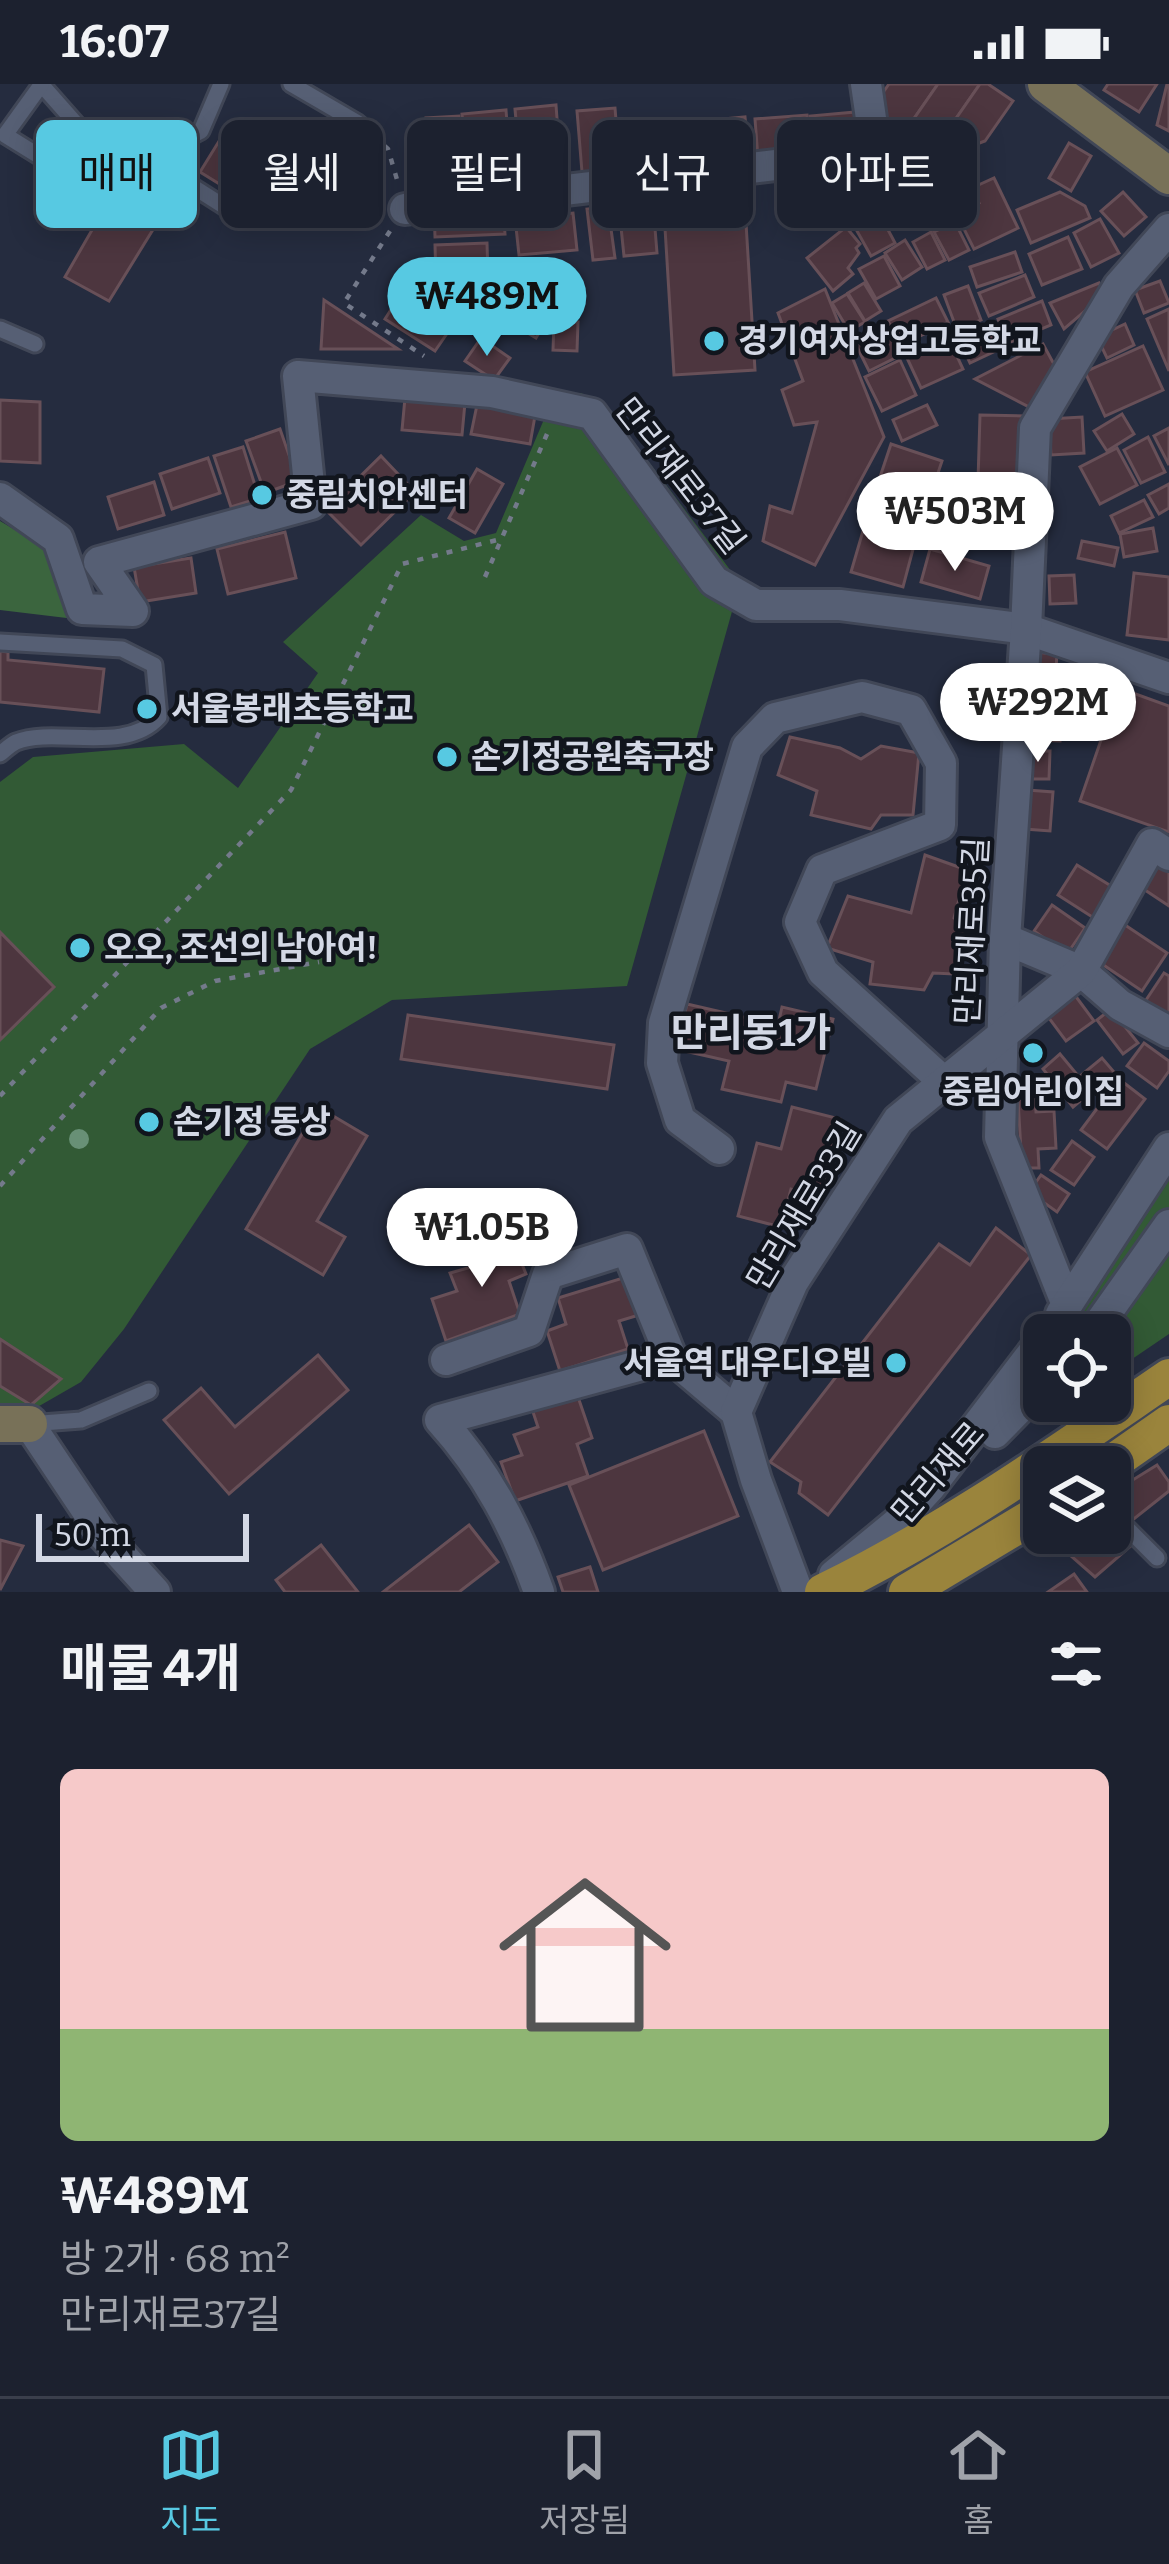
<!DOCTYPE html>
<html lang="ko">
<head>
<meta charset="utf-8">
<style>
  :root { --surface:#1c212f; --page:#292e3b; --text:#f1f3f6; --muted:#a0a3aa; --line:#3a3e4b; --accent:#57c9e2 }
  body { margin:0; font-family:Bitter,"Noto Sans KR",serif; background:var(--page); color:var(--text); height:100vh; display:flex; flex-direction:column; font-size:45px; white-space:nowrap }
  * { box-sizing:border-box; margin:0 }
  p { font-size:39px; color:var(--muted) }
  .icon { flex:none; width:66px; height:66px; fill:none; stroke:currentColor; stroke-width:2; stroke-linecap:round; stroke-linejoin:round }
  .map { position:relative; height:1508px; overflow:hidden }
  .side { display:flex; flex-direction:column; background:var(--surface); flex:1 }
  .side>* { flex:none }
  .top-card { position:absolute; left:36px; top:36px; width:1098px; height:108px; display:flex; gap:24px }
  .tools { position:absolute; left:1023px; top:1230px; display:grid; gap:24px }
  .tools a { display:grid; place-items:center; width:108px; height:108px; border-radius:18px; background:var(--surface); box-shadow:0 6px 30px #0003,0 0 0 3px var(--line); font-size:60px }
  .scale { position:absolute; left:36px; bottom:30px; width:213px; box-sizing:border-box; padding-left:12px; border:6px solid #d3d8e5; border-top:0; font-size:33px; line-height:42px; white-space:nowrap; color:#d3d8e5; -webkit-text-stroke:9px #11151d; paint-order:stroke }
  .price { position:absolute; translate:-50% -102px; padding:0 27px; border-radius:42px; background:#fff; color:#222; font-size:39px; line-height:78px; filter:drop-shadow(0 3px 6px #0008) }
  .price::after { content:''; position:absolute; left:50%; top:72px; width:36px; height:27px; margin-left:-18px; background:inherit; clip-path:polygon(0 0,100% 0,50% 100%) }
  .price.selected { background:var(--accent); color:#111 }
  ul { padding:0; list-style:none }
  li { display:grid; align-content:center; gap:24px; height:636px; padding:0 60px }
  li span { display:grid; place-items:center; height:372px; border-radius:18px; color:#555 }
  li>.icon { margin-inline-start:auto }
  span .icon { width:216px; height:216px; fill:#fffc; stroke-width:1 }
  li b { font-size:51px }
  h2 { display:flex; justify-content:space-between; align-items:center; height:144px; padding:0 60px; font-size:51px }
  .tag { padding:0 42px; border-radius:18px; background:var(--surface); box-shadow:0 6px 30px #0003,0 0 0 3px var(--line); font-size:42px; line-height:108px }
  .tag.selected { background:var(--accent); color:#111 }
  .status { display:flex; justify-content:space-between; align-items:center; height:84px; padding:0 60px; background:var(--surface); direction:ltr }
  .status svg { height:33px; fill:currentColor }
  .tab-bar { display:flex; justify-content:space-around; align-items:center; height:168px; border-top:3px solid var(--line); background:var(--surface); font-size:33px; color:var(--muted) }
  .tab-bar a { display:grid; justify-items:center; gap:6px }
  .tab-bar .selected { color:var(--accent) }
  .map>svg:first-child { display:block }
</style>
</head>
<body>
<div class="status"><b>16:07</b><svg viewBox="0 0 49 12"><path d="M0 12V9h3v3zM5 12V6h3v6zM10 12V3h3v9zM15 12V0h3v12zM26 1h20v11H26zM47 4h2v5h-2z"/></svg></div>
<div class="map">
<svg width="1169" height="1508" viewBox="0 0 1169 1508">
  <rect width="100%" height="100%" fill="#252c3f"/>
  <g fill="#325a35">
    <path d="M581,309L609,325L740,499L627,902L392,916L310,965L124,1245L81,1298L34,1325L0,1322V698L33,673L184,660L238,704L318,589L283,558L421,431L464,457L496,449L553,314Z"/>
    <path d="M1169,1096V1250L1110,1290V1251H1061Z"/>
  </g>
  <path fill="#3b653e" d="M0,437L49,466L75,535L0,526Z"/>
  <g fill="#4d363f" stroke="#685058" stroke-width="3">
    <path d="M889,0H938L904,49L884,35L882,10Z"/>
    <path d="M938,0H980L932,69L904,49Z"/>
    <path d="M980,0H988L1013,17L985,57L940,74L932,69Z"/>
    <path d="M1108,0H1157L1139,28L1104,6Z"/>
    <path d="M1167,0H1169V47L1157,41Z"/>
    <path d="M556,21L561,89L521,92L515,25Z"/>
    <path d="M615,24L620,85L582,88L577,27Z"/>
    <path d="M506,26L511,91L468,95L462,30Z"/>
    <path d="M867,27L870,68L814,73L810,32Z"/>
    <path d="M807,31L810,70L758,74L755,35Z"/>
    <path d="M459,32L461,64L429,67L426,34Z"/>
    <path d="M745,33L749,75L673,81L670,40Z"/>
    <path d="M229,41L322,96L291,144L200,88Z"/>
    <path d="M656,43L659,83L628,86L625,46Z"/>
    <path d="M1069,59L1091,72L1071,107L1049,94Z"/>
    <path d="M949,85L965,119L912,144L896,109Z"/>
    <path d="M123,92L170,118L109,217L65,193Z"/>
    <path d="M994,94L1018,144L974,165L956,129L979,119L972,104Z"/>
    <path d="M1060,108L1085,122L1090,134L1031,159L1017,126Z"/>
    <path d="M1123,108L1146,133L1124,152L1101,127Z"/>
    <path d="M893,113L902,130L887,138L878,121Z"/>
    <path d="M653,120L657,169L624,172L619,124Z"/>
    <path d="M503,121L505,150L435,153L434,125Z"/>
    <path d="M608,123L615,174L593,176L587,125Z"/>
    <path d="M877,125L895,159L871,172L852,138Z"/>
    <path d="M573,129L577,166L519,171L515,134Z"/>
    <path d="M1100,135L1119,169L1091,183L1074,149Z"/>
    <path d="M955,138L969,166L949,176L934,148Z"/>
    <path d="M746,139L755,286L674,291L665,144Z"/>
    <path d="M846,143L860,160L856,164L859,169L848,184L853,190L833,207L807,174Z"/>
    <path d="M931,148L945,176L927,185L913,158Z"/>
    <path d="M1068,153L1082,185L1042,201L1029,170Z"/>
    <path d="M905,156L922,183L902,196L885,169Z"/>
    <path d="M487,159L488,193L436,195L435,161Z"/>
    <path d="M1015,168L1022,188L977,203L970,183Z"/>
    <path d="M884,172L900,202L876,215L859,185Z"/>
    <path d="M1025,191L1034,213L989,232L979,209Z"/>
    <path d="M1160,197L1169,219L1144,229L1135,206Z"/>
    <path d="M864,199L881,227L865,237L848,209Z"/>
    <path d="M1099,199L1105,210L1064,245L1050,219Z"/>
    <path d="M406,202L457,235L435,267L385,235Z"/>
    <path d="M968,202L981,236L957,246L944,211Z"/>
    <path d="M825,205L884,353L815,481L763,457L770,422L792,429L817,338L794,341L782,306L803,297L778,229Z"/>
    <path d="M847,210L865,238L849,247L832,219Z"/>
    <path d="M522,211L551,229L536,254L506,236Z"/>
    <path d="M936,214L948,238L900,262L888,237Z"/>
    <path d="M324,216L398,265H321Z"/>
    <path d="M1042,217L1051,241L1008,259L998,235Z"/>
    <path d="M1169,225V287L1147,235Z"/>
    <path d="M554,238H578L577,267L553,266Z"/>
    <path d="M993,238L1004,263L970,279L959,255Z"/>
    <path d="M1125,240L1134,261L1107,274L1097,253Z"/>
    <path d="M887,245L901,271L869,287L856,261Z"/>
    <path d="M481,254L510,274L494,296L465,277Z"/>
    <path d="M949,255L963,285L921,304L907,274Z"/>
    <path d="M1043,260L1056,284L1031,324L975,295Z"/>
    <path d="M1143,262L1163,306L1105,332L1085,288Z"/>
    <path d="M900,276L916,311L882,327L865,293Z"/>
    <path d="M406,303L466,308L462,351L402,346Z"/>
    <path d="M0,316L40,318V379L0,377Z"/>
    <path d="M477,321L535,332L530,360L471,350Z"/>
    <path d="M927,321L937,341L902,357L893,336Z"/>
    <path d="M1122,330L1134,350L1107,367L1094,347Z"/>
    <path d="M980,331L1024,332L1022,398L978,397Z"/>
    <path d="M1082,333L1084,369L1051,371L1049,335Z"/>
    <path d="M1169,344V381L1154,352Z"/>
    <path d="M280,345L298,397L265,409L246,357Z"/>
    <path d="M1148,353L1165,388L1141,399L1124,366Z"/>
    <path d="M891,360L942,377L924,431L873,414Z"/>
    <path d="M243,363L259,414L231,423L214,372Z"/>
    <path d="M1117,364L1137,401L1100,420L1080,383Z"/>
    <path d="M381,372L415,408L361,461L326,426Z"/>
    <path d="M208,374L220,409L172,425L160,390Z"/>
    <path d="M477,385L503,400L475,449L449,434Z"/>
    <path d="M154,398L164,431L118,445L108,413Z"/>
    <path d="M1169,400V424L1159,430L1148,411Z"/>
    <path d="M946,405L976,406L973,446L944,444Z"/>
    <path d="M979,413L1021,414L1020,461L978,460Z"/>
    <path d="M1144,416L1153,433L1119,449L1111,432Z"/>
    <path d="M865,440L916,454L903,503L851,488Z"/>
    <path d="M1153,444L1157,467L1124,473L1120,450Z"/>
    <path d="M285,448L296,494L228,510L217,465Z"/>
    <path d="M1082,457L1118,464L1114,482L1078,474Z"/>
    <path d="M930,465L989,482L980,515L921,498Z"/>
    <path d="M191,474L196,509L140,518L134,483Z"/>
    <path d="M1134,489L1169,493V556L1127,551Z"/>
    <path d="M1074,491L1076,519L1050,520L1049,492Z"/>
    <path d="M0,567L8,568V576L104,585L99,628L0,618Z"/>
    <path d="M1033,568L1057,570L1054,614L1030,612Z"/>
    <path d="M1119,604L1169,622V748L1080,717Z"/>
    <path d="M1032,626L1061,627L1060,657L1031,656Z"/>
    <path d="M790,653L840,664L861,675L881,662L919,669L913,731H881L871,745L811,731L817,707L778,691Z"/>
    <path d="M1028,667H1050L1049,695H1027Z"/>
    <path d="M1027,706L1053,708L1050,747L1025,745Z"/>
    <path d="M925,771L967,786L954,834L967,846L954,890L933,889L924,906L870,900L873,878L827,864L848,812L911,829Z"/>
    <path d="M1156,771L1169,779V822L1136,800Z"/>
    <path d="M1077,781L1116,805L1097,836L1058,811Z"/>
    <path d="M1052,821L1085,844L1067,870L1034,847Z"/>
    <path d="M1125,841L1167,869L1142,907L1099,878Z"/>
    <path d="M0,848L54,903L0,956Z"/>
    <path d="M1164,889L1169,892V940L1142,922Z"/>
    <path d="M1074,910L1094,937L1066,957L1046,930Z"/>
    <path d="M687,920L778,941L782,923L833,935L816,1005L786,998L781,1018L722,1005L729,977L676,965Z"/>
    <path d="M1111,925L1138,959L1123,970L1097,936Z"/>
    <path d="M408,931L614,961L607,1005L401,975Z"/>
    <path d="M1144,959L1169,977V987L1157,1004L1127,982Z"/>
    <path d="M1060,970L1079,993L1102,974L1114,988L1073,1023L1043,985Z"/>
    <path d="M1119,995L1145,1015L1107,1065L1081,1046Z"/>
    <path d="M1035,1014L1036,1028L1054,1027L1056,1064L1038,1065L1039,1084H1022L1018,1015Z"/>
    <path d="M318,1023L367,1052L317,1137L345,1153L323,1191L246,1145Z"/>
    <path d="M792,1023L840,1035L820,1113L791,1105L781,1143L738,1132L757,1059L781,1065Z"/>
    <path d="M1072,1057L1094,1073L1074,1101L1051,1086Z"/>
    <path d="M1041,1091L1069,1110L1057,1128L1029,1108Z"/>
    <path d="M996,1144L1031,1171L828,1431L799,1409L801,1398L770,1378L939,1160L970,1181Z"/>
    <path d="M510,1150L526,1190L509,1197L520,1230L446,1257L432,1215L457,1207L450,1189L475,1182L469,1165Z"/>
    <path d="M626,1193L639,1231L619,1237L628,1265L560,1287L547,1247L566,1240L558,1214Z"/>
    <path d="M0,1255L61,1295L31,1321L0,1302Z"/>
    <path d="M318,1271L348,1306L229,1410L164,1336L201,1304L235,1343Z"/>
    <path d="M577,1310L592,1354L577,1360L588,1392L515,1417L501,1378L522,1371L514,1351L538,1343L532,1325Z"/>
    <path d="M704,1347L738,1432L603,1486L569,1401Z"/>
    <path d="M1157,1381L1169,1398V1407L1130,1438L1110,1416V1410Z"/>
    <path d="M1110,1437L1132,1461L1095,1493L1071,1472L1079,1459L1071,1449H1110Z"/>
    <path d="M469,1441L498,1478L459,1508H383Z"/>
    <path d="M0,1456L23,1462L0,1506Z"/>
    <path d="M321,1461L358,1508H285L276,1496Z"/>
    <path d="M590,1483L598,1508H563L558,1493Z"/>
    <path d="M1074,1490L1087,1508H1048Z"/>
  </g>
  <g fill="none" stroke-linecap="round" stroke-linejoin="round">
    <defs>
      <g id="lane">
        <path d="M41,0L86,51L150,74L201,47L221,0"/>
        <path d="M291,0L358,39"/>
        <path d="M41,1L5,51L81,98"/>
        <path d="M159,81L225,123"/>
        <path d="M145,104L162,77"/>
        <path d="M0,245L35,260"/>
        <path d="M0,558L122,565L154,581L159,633C125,671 55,642 16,658C10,661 5,666 0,670"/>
        <path d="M29,1340L81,1336L149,1307"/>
        <path d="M1110,1427L1157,1474"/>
      </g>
      <g id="street">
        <path d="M405,125L876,69L866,0"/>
        <path d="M0,414L58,455L82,525L133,527L99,478L311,420L298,292L492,308L592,330L714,497L756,521H840L1026,545L1169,594"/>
        <path d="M1005,855L1081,887L1120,921L1169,948"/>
        <path d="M719,1065L680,1036L662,979L664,939L747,663L775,634L862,613L911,626L941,679L940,741L822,786L800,838L823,888L944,998"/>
        <path d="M1067,1221L1000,1053L1005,855L1026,545L1035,344L1119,202L1169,145"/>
        <path d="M1061,1230L1169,1064"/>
        <path d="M1091,1251L1169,1141"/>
        <path d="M446,1276L529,1247L548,1190L627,1165L671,1273L736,1328"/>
        <path d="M29,1340L104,1452L155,1508"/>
        <path d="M995,1349L1044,1299"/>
        <path d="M834,1491L897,1439L931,1402L1044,1254"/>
        <path d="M539,1508C516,1443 486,1387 440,1336L671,1273"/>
        <path d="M798,1508L756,1396L736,1328L793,1198L898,1036L1081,887L1152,760L1169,771"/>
      </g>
      <g id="secondary">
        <path d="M1046,0L1169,92"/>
        <path d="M0,1340H29"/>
      </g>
      <g id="primary">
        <path d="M1106,1383L1169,1339"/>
        <path d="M823,1508C946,1448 1056,1370 1169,1293"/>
        <path d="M907,1508L1044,1426"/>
      </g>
    </defs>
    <use href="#lane" stroke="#414757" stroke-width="21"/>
    <use href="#street" stroke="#414757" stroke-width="36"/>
    <use href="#secondary" stroke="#414757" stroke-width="42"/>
    <use href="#primary" stroke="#414757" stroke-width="42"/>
    <g stroke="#747a8b" stroke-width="4.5" stroke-dasharray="6 9" stroke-linecap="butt">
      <path d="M373,52L388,65L398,99"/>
      <path d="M390,147L344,219L424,272"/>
      <path d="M485,493L547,350"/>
      <path d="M0,1012L291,706L402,480L501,455"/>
      <path d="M0,1102L161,924L215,897L319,878"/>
    </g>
    <use href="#lane" stroke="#565f74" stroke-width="15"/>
    <use href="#street" stroke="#565f74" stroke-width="30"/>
    <use href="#secondary" stroke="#787158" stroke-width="36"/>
    <use href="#primary" stroke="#9a843c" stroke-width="36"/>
  </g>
  <circle fill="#689076" cx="79" cy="1055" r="10"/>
  <g fill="#57c9e2" stroke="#11151d" stroke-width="4.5">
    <circle cx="714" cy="257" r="12"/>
    <circle cx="262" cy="411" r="12"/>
    <circle cx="147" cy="625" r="12"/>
    <circle cx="447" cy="673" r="12"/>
    <circle cx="80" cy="864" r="12"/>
    <circle cx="1033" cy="969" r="12"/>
    <circle cx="149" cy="1038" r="12"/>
    <circle cx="896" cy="1279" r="12"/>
  </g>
  <g text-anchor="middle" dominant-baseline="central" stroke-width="9" stroke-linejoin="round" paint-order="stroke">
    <g font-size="33" font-weight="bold" fill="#d3d8e5" stroke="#11151d" text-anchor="start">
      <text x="738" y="257">경기여자상업고등학교</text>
      <text x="286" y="411">중림치안센터</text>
      <text x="171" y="625">서울봉래초등학교</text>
      <text x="471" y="673">손기정공원축구장</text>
      <text x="104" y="864">오오, 조선의 남아여!</text>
      <text x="1033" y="1008" text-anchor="middle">중림어린이집</text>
      <text x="173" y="1038">손기정 동상</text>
      <text x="872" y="1279" text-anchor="end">서울역 대우디오빌</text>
    </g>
    <g font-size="33" fill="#d3d8e5" stroke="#11151d">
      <text transform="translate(680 392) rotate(52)">만리재로37길</text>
      <text transform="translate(972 847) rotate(-87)">만리재로35길</text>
      <text transform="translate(804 1122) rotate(-59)">만리재로33길</text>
      <text transform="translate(938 1389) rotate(-49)">만리재로</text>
    </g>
    <g font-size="39" font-weight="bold" fill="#d3d8e5" stroke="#11151d">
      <text x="751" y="949">만리동1가</text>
    </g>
  </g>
</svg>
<div class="tools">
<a><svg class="icon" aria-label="locate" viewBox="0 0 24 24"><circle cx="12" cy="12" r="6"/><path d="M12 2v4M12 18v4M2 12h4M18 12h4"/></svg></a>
<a><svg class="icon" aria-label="layers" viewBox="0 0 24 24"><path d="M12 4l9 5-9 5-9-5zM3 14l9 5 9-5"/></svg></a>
</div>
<div class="scale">50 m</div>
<b class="price selected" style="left:487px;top:275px">₩489M</b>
<b class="price" style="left:955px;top:490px">₩503M</b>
<b class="price" style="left:1038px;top:681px">₩292M</b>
<b class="price" style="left:482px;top:1206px">₩1.05B</b>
<div class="top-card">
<a class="tag selected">매매</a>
<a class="tag">월세</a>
<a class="tag">필터</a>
<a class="tag">신규</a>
<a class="tag">아파트</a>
</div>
</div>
<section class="side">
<h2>매물 4개<svg class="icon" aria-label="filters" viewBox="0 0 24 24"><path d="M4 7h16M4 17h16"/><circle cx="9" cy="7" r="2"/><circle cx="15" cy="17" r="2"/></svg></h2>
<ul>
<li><span style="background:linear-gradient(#f6c9c9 70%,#8fb573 0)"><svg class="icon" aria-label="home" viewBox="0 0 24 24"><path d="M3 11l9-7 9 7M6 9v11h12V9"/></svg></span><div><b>₩489M</b><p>방 2개 · 68 m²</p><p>만리재로37길</p></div></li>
</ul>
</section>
<nav class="tab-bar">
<a class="selected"><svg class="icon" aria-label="map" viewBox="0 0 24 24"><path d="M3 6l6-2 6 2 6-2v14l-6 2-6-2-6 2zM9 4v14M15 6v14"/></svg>지도</a>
<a><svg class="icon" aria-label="saved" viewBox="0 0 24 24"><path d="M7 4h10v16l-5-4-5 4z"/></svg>저장됨</a>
<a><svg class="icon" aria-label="home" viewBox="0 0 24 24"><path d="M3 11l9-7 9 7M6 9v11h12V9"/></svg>홈</a>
</nav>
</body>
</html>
